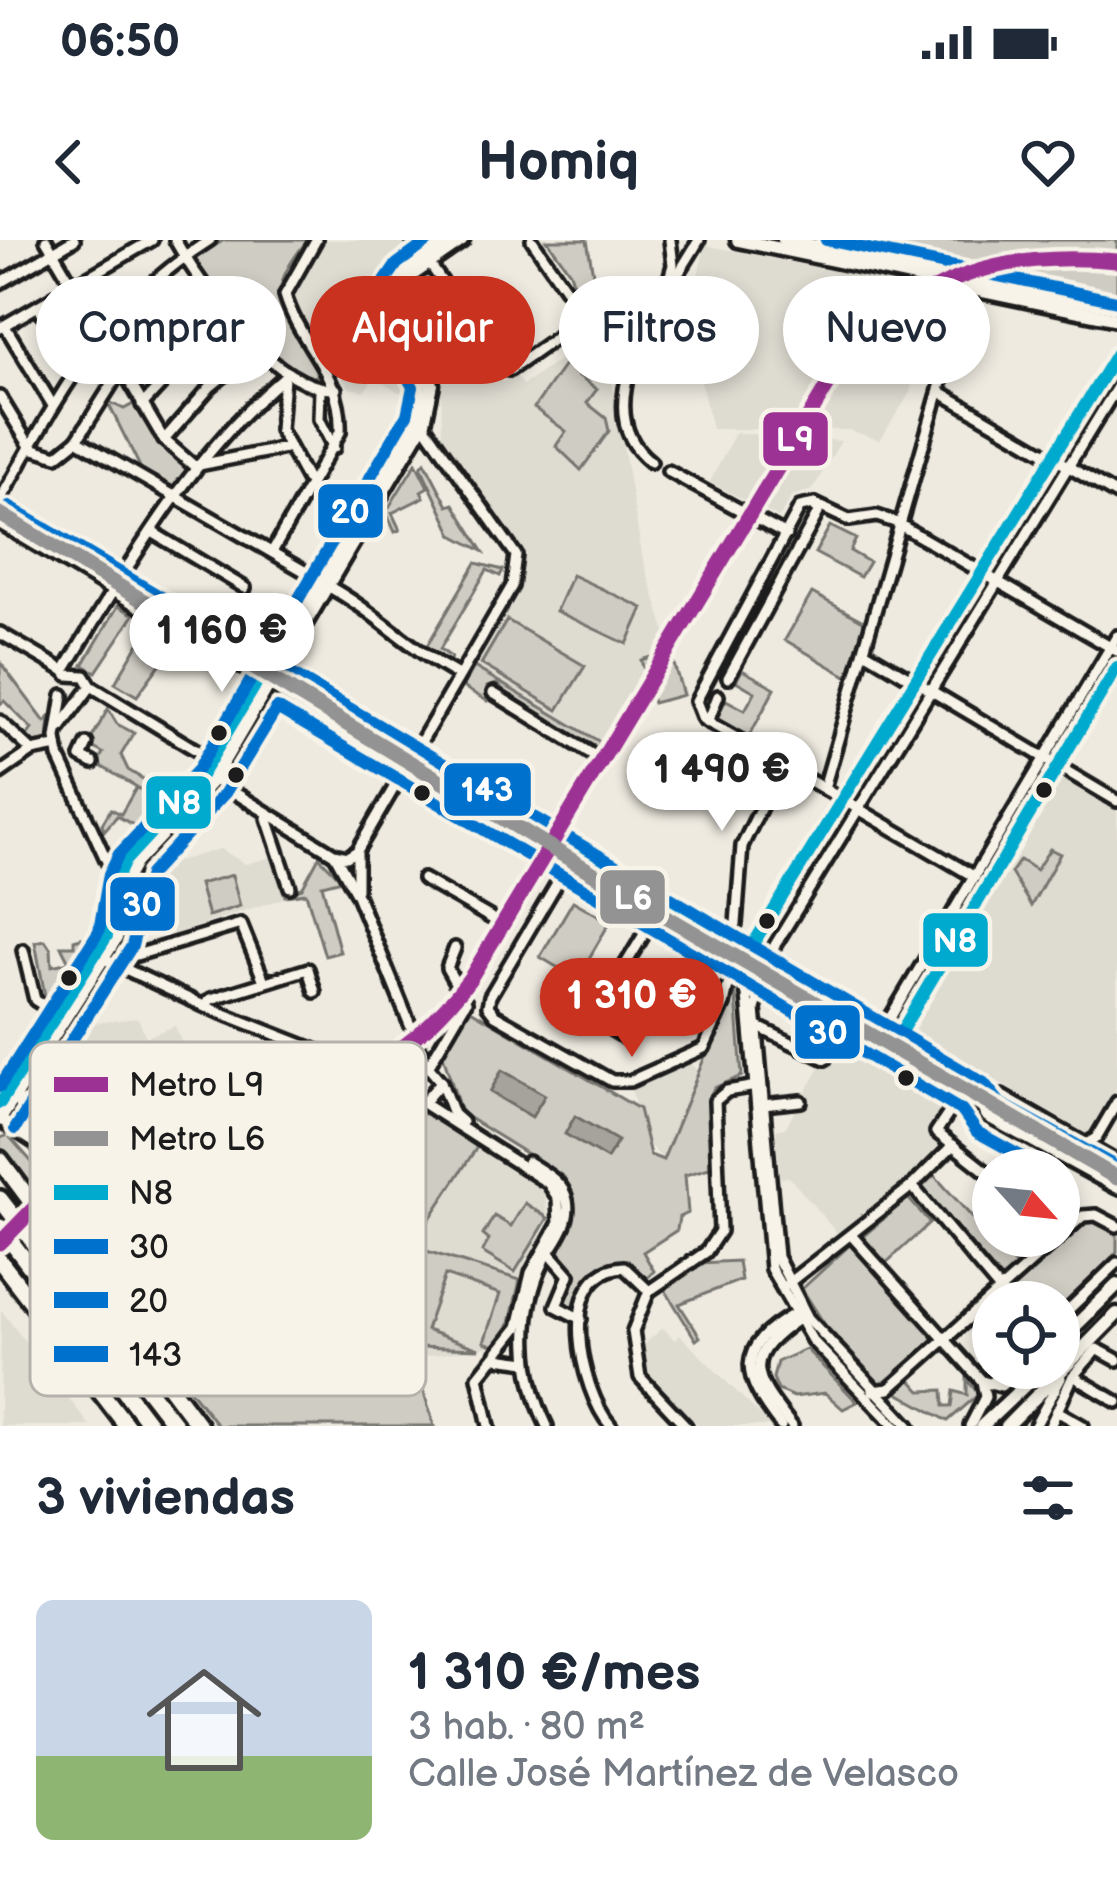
<!DOCTYPE html>
<html lang="es">
<head>
<meta charset="utf-8">
<style>
  :root { --surface:#fff; --page:#f2f2f3; --text:#1f2937; --muted:#747a83; --line:#e0e1e3; --accent:#c8321e }
  body { margin:0; font-family:"Balsamiq Sans",sans-serif; background:var(--page); color:var(--text); height:100vh; display:flex; flex-direction:column; font-size:45px; white-space:nowrap }
  * { box-sizing:border-box; margin:0 }
  p { font-size:39px; color:var(--muted) }
  .icon { flex:none; width:66px; height:66px; fill:none; stroke:currentColor; stroke-width:2; stroke-linecap:round; stroke-linejoin:round }
  .map { position:relative; height:1186px; overflow:hidden }
  .side { display:flex; flex-direction:column; background:var(--surface); flex:1 }
  .side>* { flex:none }
  .guide { position:absolute; left:36px; top:36px; width:1047px; height:108px; display:flex; gap:24px }
  .needle { width:78px; rotate:117deg }
  .tools { position:absolute; left:972px; top:909px; display:grid; gap:24px }
  .tools a { display:grid; place-items:center; width:108px; height:108px; border-radius:50%; background:var(--surface); box-shadow:0 6px 18px #0003; font-size:60px }
  .price { position:absolute; translate:-50% -102px; padding:0 27px; border-radius:42px; background:#fff; color:#222; font-size:39px; line-height:78px; filter:drop-shadow(0 3px 6px #0008) }
  .price::after { content:''; position:absolute; left:50%; top:72px; width:36px; height:27px; margin-left:-18px; background:inherit; clip-path:polygon(0 0,100% 0,50% 100%) }
  .price.selected { background:var(--accent); color:#fff }
  ul { padding:0; list-style:none }
  li { display:flex; align-items:center; gap:36px; height:300px; padding:0 36px }
  li+li { border-top:3px solid var(--line) }
  li span { display:grid; place-items:center; flex:none; width:336px; height:240px; border-radius:18px; color:#555 }
  li>.icon { margin-inline-start:auto }
  span .icon { width:144px; height:144px; fill:#fffc; stroke-width:1 }
  li b { font-size:51px }
  h2 { display:flex; justify-content:space-between; align-items:center; height:144px; padding:0 36px; font-size:51px }
  .tag { padding:0 42px; border-radius:54px; background:var(--surface); box-shadow:0 6px 18px #0003; font-size:42px; line-height:108px }
  .tag.selected { background:var(--accent); color:#fff }
  .status { display:flex; justify-content:space-between; align-items:center; height:84px; padding:0 60px; background:var(--surface); direction:ltr }
  .status svg { height:33px; fill:currentColor }
  header { display:flex; justify-content:space-between; align-items:center; height:156px; padding:0 36px; background:var(--surface); font-size:54px; font-weight:800 }
  .map>svg:first-child { display:block }
</style>
</head>
<body>
<div class="status"><b>06:50</b><svg viewBox="0 0 49 12"><path d="M0 12V9h3v3zM5 12V6h3v6zM10 12V3h3v9zM15 12V0h3v12zM26 1h20v11H26zM47 4h2v5h-2z"/></svg></div>
<header><svg class="icon" aria-label="back" viewBox="0 0 24 24"><path d="M15 5l-7 7 7 7"/></svg>Homiq<svg class="icon" aria-label="heart" viewBox="0 0 24 24"><path d="M12 20l-8-8c-3-5 5-10 8-4 3-6 11-1 8 4z"/></svg></header>
<div class="map">
<svg width="1117" height="1186" viewBox="0 0 1117 1186">
  <rect width="100%" height="100%" fill="#eeeae0"/>
  <filter id="ink" filterUnits="userSpaceOnUse"><feTurbulence type="fractalNoise" baseFrequency=".00833" numOctaves="2"/><feDisplacementMap in="SourceGraphic" scale="24" xChannelSelector="R" yChannelSelector="G"/><feConvolveMatrix kernelMatrix="1 2 1 2 8 2 1 2 1" color-interpolation-filters="sRGB"/></filter>
  <g filter="url(#ink)">
    <g fill="#dedbd1">
      <path d="M324,0H402L411,13L380,40L374,68L376,81L410,134V158L374,138L364,151L349,148L291,59L292,48Z"/>
      <path d="M705,5L931,51L910,153L880,200L848,190L712,189L687,83Z"/>
      <path d="M427,37L502,142L515,134L523,145L603,90L643,320L686,456L652,465L642,450L608,507L474,427L518,350L526,315L442,198L441,133L403,66L408,52Z"/>
      <path d="M735,193L841,201L812,250L792,256L779,278L710,242Z"/>
      <path d="M1062,536L1117,568V847L1088,895L911,790Z"/>
      <path d="M220,609L246,624L271,617L284,658L173,694L154,628Z"/>
      <path d="M138,778L146,797L175,786L186,814L268,850L270,858L198,874L216,957L189,964L176,909L145,917L131,857L101,863L82,784Z"/>
      <path d="M840,794L954,857L932,893L946,904L916,937L845,994L836,992L789,937L780,938L776,890L785,888Z"/>
      <path d="M689,822L699,831L662,918L644,900L630,845Z"/>
      <path d="M477,907L544,949L548,978L520,1040L510,1083L494,1106L414,1118L385,1078L406,1015Z"/>
      <path d="M1,1070L90,1186H0Z"/>
      <path d="M663,1088L675,1100L680,1095L771,1186H700L652,1141L645,1127L641,1107Z"/>
    </g>
    <g fill="#cfccc3" stroke="#767470" stroke-width="3">
      <path d="M224,0H308C236,84 326,84 318,135L309,139C262,113 223,64 194,19Z"/>
      <path d="M547,0H587L603,90L591,98L570,32Z"/>
      <path d="M859,0H1117V53Z"/>
      <path d="M564,125L597,149L587,163L606,178L609,191L581,230L556,206L566,191L534,168Z"/>
      <path d="M107,161L124,169L137,162L192,226L175,250L141,229Z"/>
      <path d="M425,222L448,266L454,264L483,311L453,295L421,227Z"/>
      <path d="M416,223L428,247L421,251L424,257L392,273L400,290L395,292L386,272Z"/>
      <path d="M830,286L856,299L850,311L869,322L860,337L815,313Z"/>
      <path d="M476,323L503,330L500,336L487,330L440,409L451,417L449,423L425,409Z"/>
      <path d="M572,335L643,368L627,404L556,371Z"/>
      <path d="M812,353L865,382L848,437L785,400Z"/>
      <path d="M118,366L134,375L96,432L83,425Z"/>
      <path d="M507,380L585,426L558,470L481,424Z"/>
      <path d="M143,396L169,412L137,456L115,443Z"/>
      <path d="M670,411L683,455L653,463L641,420Z"/>
      <path d="M0,422L45,482L50,477L48,500L34,503L27,496L32,489L4,461L0,464Z"/>
      <path d="M474,427L600,502L597,507L527,471L497,444L487,447V461L463,447Z"/>
      <path d="M742,430L775,448L749,497L715,479L726,460L745,470L755,452L736,441Z"/>
      <path d="M108,469L117,484L134,493L121,515L128,530L156,547L150,556L162,562L137,587L117,576L104,591L102,584L111,569L121,574L136,548L142,550L97,524L103,513L88,505Z"/>
      <path d="M1050,609L1060,614L1031,666L1011,633L1020,620L1036,630Z"/>
      <path d="M319,617L342,640L322,645L340,712L325,716L306,653L285,656L278,635L289,652L302,648Z"/>
      <path d="M232,635L240,666L208,676L199,644Z"/>
      <path d="M573,661L610,682L577,739L540,717Z"/>
      <path d="M81,698L84,712L52,762L45,756L35,702L45,700L51,709L52,726L69,722L61,706H74V700Z"/>
      <path d="M665,719L701,741L675,786L638,764Z"/>
      <path d="M735,742L742,836L714,848L708,860L713,927L685,935L688,973L679,977L677,990L643,1012L654,1031L647,1038L627,1023L600,1026L576,1069L563,1067C563,1038 588,1046 559,1014C567,984 584,967 564,937L461,873L442,812L469,769L639,869L650,915L663,920Z"/>
      <path d="M413,874H429L477,907L406,1015L385,1077L414,1118L434,1186H218L185,1144L215,1141L220,1146L259,1124L397,884Z"/>
      <path d="M8,895L188,1099L197,1120L186,1130L171,1126L0,909V898Z"/>
      <path d="M934,935L1016,1026L1002,1040L922,947Z"/>
      <path d="M908,958L930,983L885,1024L861,998Z"/>
      <path d="M525,963L548,978L515,1032L482,1012L489,1000L483,995L494,976L511,986Z"/>
      <path d="M1096,981L1117,993V1012L1059,1070V1062H1024L1011,1047L1084,982Z"/>
      <path d="M852,1003L934,1098L883,1147L832,1096L802,1049Z"/>
      <path d="M417,1008L520,1040L510,1083L494,1106L484,1102L500,1054L445,1035L426,1090L479,1109L416,1107L396,1072Z"/>
      <path d="M738,1021L741,1040L679,1064L700,1097L696,1100L664,1048L698,1023Z"/>
      <path d="M806,1109L857,1162L843,1169L825,1153L794,1157L778,1150L773,1138L777,1122Z"/>
      <path d="M910,1139L921,1151L943,1150L944,1166H952L954,1151L967,1155V1140L979,1154L948,1181L896,1152Z"/>
    </g>
    <g fill="#a6a39d" stroke="#6f6d69" stroke-width="3">
      <path d="M502,830L545,855L532,877L490,852Z"/>
      <path d="M575,876L618,901L607,919L565,894Z"/>
    </g>
    <g fill="none" stroke-linecap="round" stroke-linejoin="round">
      <path stroke="#c4c1b9" stroke-width="9" stroke-dasharray="9 4.5" stroke-linecap="butt" d="M747,504L773,519"/>
      <path stroke="#c4c1b9" stroke-width="12" stroke-dasharray="12 6" stroke-linecap="butt" d="M1115,1058L1117,1055"/>
      <defs>
        <g id="minor">
          <path d="M46,0L164,200L194,226"/>
          <path d="M175,0C203,49 275,151 336,149"/>
          <path d="M412,0L423,16"/>
          <path d="M429,23L503,129L510,130L581,80V71L532,0"/>
          <path d="M0,43L74,0"/>
          <path d="M666,49L673,25L670,0"/>
          <path d="M38,66L74,126"/>
          <path d="M5,86L52,164"/>
          <path d="M0,88L152,0"/>
          <path d="M284,137L280,190L307,240"/>
          <path d="M320,150L319,179L334,208"/>
          <path d="M942,153L1117,255"/>
          <path d="M0,157L31,208L57,216L77,200L121,130L206,49"/>
          <path d="M142,165L195,108L231,78"/>
          <path d="M77,200L318,339"/>
          <path d="M164,200L210,147L259,107"/>
          <path d="M651,222C579,167 668,54 699,0"/>
          <path d="M194,226L285,208"/>
          <path d="M668,231L786,295"/>
          <path d="M0,260C61,153 102,68 210,0"/>
          <path d="M815,264L849,280L877,276L895,282L1117,411"/>
          <path d="M152,292L245,348"/>
          <path d="M272,312L340,192C343,133 300,106 285,55L316,0"/>
          <path d="M326,345C377,373 407,407 458,435"/>
          <path d="M0,393L65,431"/>
          <path d="M866,412L1117,561"/>
          <path d="M64,431C129,325 188,218 284,137"/>
          <path d="M728,438L818,273L815,264L800,267L696,461L703,479L747,504"/>
          <path d="M91,446L214,521"/>
          <path d="M493,453L603,521"/>
          <path d="M63,455L56,498L59,517L116,641"/>
          <path d="M0,481L32,511"/>
          <path d="M708,482L718,456"/>
          <path d="M60,488L91,446L85,436L68,435"/>
          <path d="M87,504L81,517L93,523"/>
          <path d="M773,519L975,637"/>
          <path d="M0,533L32,511L57,506"/>
          <path d="M211,538L334,614L347,617L357,611L512,346L516,315L422,182"/>
          <path d="M824,548L969,46"/>
          <path d="M267,578L290,647"/>
          <path d="M335,615L357,655L426,824"/>
          <path d="M570,621L490,756L488,766L495,775L612,841H630L704,808L724,764L734,718"/>
          <path d="M423,639L505,686L641,458"/>
          <path d="M357,649V612"/>
          <path d="M736,684L742,606L782,524"/>
          <path d="M23,710L35,760L56,773"/>
          <path d="M102,718L204,766L407,846"/>
          <path d="M124,728L133,716L241,684L264,741"/>
          <path d="M613,745L619,776L611,789L627,799L635,786L619,776"/>
          <path d="M580,756L565,748L557,761L572,769L580,756L613,745L657,673"/>
          <path d="M204,766L211,759L308,729L315,752"/>
          <path d="M874,783L890,778L1117,396"/>
          <path d="M756,786L825,819"/>
          <path d="M891,801L1117,427"/>
          <path d="M429,825L466,762L447,728L455,708"/>
          <path d="M441,842L453,874L462,882"/>
          <path d="M0,844L17,852L22,873L12,884L0,881"/>
          <path d="M963,852L936,892L993,937"/>
          <path d="M1002,856L1117,922"/>
          <path d="M975,858L987,877L1117,948"/>
          <path d="M423,863L441,842L426,824L409,841L410,855L548,943L558,958L559,983L531,1033L518,1087L478,1137L489,1186"/>
          <path d="M763,865L801,861"/>
          <path d="M22,873L35,903L217,1119L238,1126L251,1121L268,1075"/>
          <path d="M7,885L35,903"/>
          <path d="M1086,904L1096,898L1117,862"/>
          <path d="M47,918L100,907"/>
          <path d="M528,922C543,932 563,941 567,960C572,984 554,1002 544,1021C519,1073 522,1135 547,1186"/>
          <path d="M912,946L1010,1062"/>
          <path d="M851,995L982,1141"/>
          <path d="M549,1012L569,1035L556,1066L581,1079"/>
          <path d="M787,1044L912,946L953,905"/>
          <path d="M1059,1079L1117,1023"/>
          <path d="M207,1103L223,1113L247,1107L407,852"/>
          <path d="M497,1118L527,1122"/>
          <path d="M1073,1136L1117,1162"/>
          <path d="M982,1141L1001,1146L1022,1128"/>
          <path d="M990,1144L1008,1128"/>
          <path d="M873,1151L889,1149L1083,976L1096,975L1117,986"/>
          <path d="M1057,1171L1083,1186"/>
          <path d="M611,1186C580,1151 554,1031 624,1027L649,1051"/>
          <path d="M686,1186L640,1137L633,1091L649,1051L706,1012L720,991L715,861L727,851L756,846"/>
          <path d="M781,1186C741,1135 734,1108 796,1073"/>
          <path d="M792,1186C751,1134 741,1118 801,1077"/>
          <path d="M895,1186L812,1100L771,1029L744,721L1117,113"/>
          <path d="M909,1186L808,1078L777,1017L755,769L775,705L1117,147"/>
          <path d="M970,1186L985,1157L982,1141"/>
          <path d="M1035,1186L1061,1138"/>
          <path d="M1050,1186L1073,1136L1097,1109L1117,1120"/>
        </g>
        <g id="major">
          <path d="M738,0L1117,79"/>
          <path d="M784,0L1117,67"/>
          <path d="M0,263L1117,931"/>
          <path d="M0,282L812,765L1008,874"/>
          <path d="M102,706L116,640L125,621L211,521L415,178L421,138C414,120 401,105 390,88C364,48 417,20 445,0"/>
          <path d="M0,863L57,772"/>
          <path d="M0,879L116,698L126,639L135,623L211,542L424,182L432,144L398,83L393,59L410,36L462,0"/>
          <path d="M1059,1102L1117,1045"/>
          <path d="M982,1186L1043,1128"/>
          <path d="M1007,1186L1117,1074"/>
        </g>
        <g id="highway">
          <path d="M0,920L199,1186"/>
          <path d="M0,959L176,1186"/>
          <path d="M0,987L151,1186"/>
          <path d="M0,1021L127,1186"/>
          <path d="M159,1122L179,1136L192,1134L203,1120L199,1095"/>
          <path d="M185,1138L223,1132L247,1107"/>
        </g>
      </defs>
      <use href="#minor" stroke="#1c1c1c" stroke-width="18"/>
      <use href="#major" stroke="#1c1c1c" stroke-width="21"/>
      <use href="#highway" stroke="#1c1c1c" stroke-width="24"/>
      <use href="#minor" stroke="#f7f3e8" stroke-width="9"/>
      <use href="#major" stroke="#f7f3e8" stroke-width="12"/>
      <use href="#highway" stroke="#f7f3e8" stroke-width="15"/>
      <defs>
        <g id="bus-1">
          <path d="M718,709L863,794L896,800L1117,427"/>
          <path d="M0,863L107,696L116,640L125,621L196,544L269,423L750,709L1117,113"/>
        </g>
        <path id="bus-2" d="M15,889L132,706L150,634L225,553L277,468L962,871L977,892L1046,930"/>
        <g id="bus-3">
          <path d="M826,0L1117,61"/>
          <path d="M0,846L99,691L109,634L119,614L197,531L407,175L413,147L381,90L375,56L397,24L430,0"/>
        </g>
        <path id="bus-4" d="M9,267L984,843L1000,863L1117,927"/>
      </defs>
      <use href="#bus-1" stroke="#f7f3e8" stroke-width="21"/>
      <use href="#bus-2" stroke="#f7f3e8" stroke-width="21"/>
      <use href="#bus-3" stroke="#f7f3e8" stroke-width="21"/>
      <use href="#bus-4" stroke="#f7f3e8" stroke-width="21"/>
      <use href="#bus-1" stroke="#00a9ce" stroke-width="12"/>
      <use href="#bus-2" stroke="#0072ce" stroke-width="12"/>
      <use href="#bus-3" stroke="#0072ce" stroke-width="12"/>
      <use href="#bus-4" stroke="#0072ce" stroke-width="12"/>
      <defs>
        <path id="metro-1" d="M0,1003C45,958 88,906 148,881C188,865 232,863 274,858C359,847 421,805 471,737L841,123C923,36 999,10 1117,21"/>
        <path id="metro-2" d="M0,274L634,658L1117,938"/>
      </defs>
      <use href="#metro-1" stroke="#f7f3e8" stroke-width="24"/>
      <use href="#metro-2" stroke="#f7f3e8" stroke-width="24"/>
      <use href="#metro-1" stroke="#9c3293" stroke-width="15"/>
      <use href="#metro-2" stroke="#939393" stroke-width="15"/>
    </g>
  </g>
  <g fill="#1c1c1c" stroke="#f7f3e8" stroke-width="4.5">
    <circle cx="219" cy="493" r="10"/>
    <circle cx="236" cy="535" r="10"/>
    <circle cx="1044" cy="550" r="10"/>
    <circle cx="422" cy="553" r="10"/>
    <circle cx="767" cy="681" r="10"/>
    <circle cx="69" cy="738" r="10"/>
    <circle cx="906" cy="838" r="10"/>
  </g>
  <rect x="30" y="802" width="396" height="354" rx="18" fill="#f7f3e8" stroke="#b5b2ab" stroke-width="3"/>
  <rect x="54" y="837" width="54" height="15" fill="#9c3293"/>
  <rect x="54" y="891" width="54" height="15" fill="#939393"/>
  <rect x="54" y="945" width="54" height="15" fill="#00a9ce"/>
  <rect x="54" y="999" width="54" height="15" fill="#0072ce"/>
  <rect x="54" y="1052" width="54" height="16" fill="#0072ce"/>
  <rect x="54" y="1106" width="54" height="16" fill="#0072ce"/>
  <g font-size="33" fill="#1c1c1c">
    <text x="129" y="856">Metro L9</text>
    <text x="129" y="910">Metro L6</text>
    <text x="129" y="964">N8</text>
    <text x="129" y="1018">30</text>
    <text x="129" y="1072">20</text>
    <text x="129" y="1126">143</text>
  </g>
  <g stroke="#f7f3e8" stroke-width="4.5">
    <rect x="761" y="170" width="69" height="58" rx="12" fill="#9c3293"/>
    <rect x="316" y="242" width="69" height="58" rx="12" fill="#0072ce"/>
    <rect x="442" y="521" width="91" height="57" rx="12" fill="#0072ce"/>
    <rect x="144" y="534" width="69" height="57" rx="12" fill="#00a9ce"/>
    <rect x="598" y="628" width="69" height="58" rx="12" fill="#939393"/>
    <rect x="108" y="635" width="69" height="58" rx="12" fill="#0072ce"/>
    <rect x="921" y="671" width="69" height="58" rx="12" fill="#00a9ce"/>
    <rect x="793" y="763" width="69" height="58" rx="12" fill="#0072ce"/>
  </g>
  <g font-size="33" text-anchor="middle" font-weight="bold" fill="#fff">
    <text x="795" y="211">L9</text>
    <text x="350" y="283">20</text>
    <text x="487" y="561">143</text>
    <text x="179" y="574">N8</text>
    <text x="633" y="669">L6</text>
    <text x="142" y="676">30</text>
    <text x="955" y="712">N8</text>
    <text x="828" y="804">30</text>
  </g>
</svg>
<div class="tools">
<a><svg class="needle" viewBox="-14 -14 28 28"><path d="M0-13l5 13h-10z" fill="#e53935"/><path d="M0 13l5-13h-10z" fill="#747a83"/></svg></a>
<a><svg class="icon" aria-label="locate" viewBox="0 0 24 24"><circle cx="12" cy="12" r="6"/><path d="M12 2v4M12 18v4M2 12h4M18 12h4"/></svg></a>
</div>
<b class="price" style="left:222px;top:455px">1 160 €</b>
<b class="price" style="left:722px;top:594px">1 490 €</b>
<b class="price selected" style="left:632px;top:820px">1 310 €</b>
<div class="guide">
<a class="tag">Comprar</a>
<a class="tag selected">Alquilar</a>
<a class="tag">Filtros</a>
<a class="tag">Nuevo</a>
</div>
</div>
<section class="side">
<h2>3 viviendas<svg class="icon" aria-label="filters" viewBox="0 0 24 24"><path d="M4 7h16M4 17h16"/><circle cx="9" cy="7" r="2"/><circle cx="15" cy="17" r="2"/></svg></h2>
<ul>
<li><span style="background:linear-gradient(#c9d6e8 65%,#8fb573 0)"><svg class="icon" aria-label="home" viewBox="0 0 24 24"><path d="M3 11l9-7 9 7M6 9v11h12V9"/></svg></span><div><b>1 310 €/mes</b><p>3 hab. · 80 m²</p><p>Calle José Martínez de Velasco</p></div></li>
</ul>
</section>
</body>
</html>
